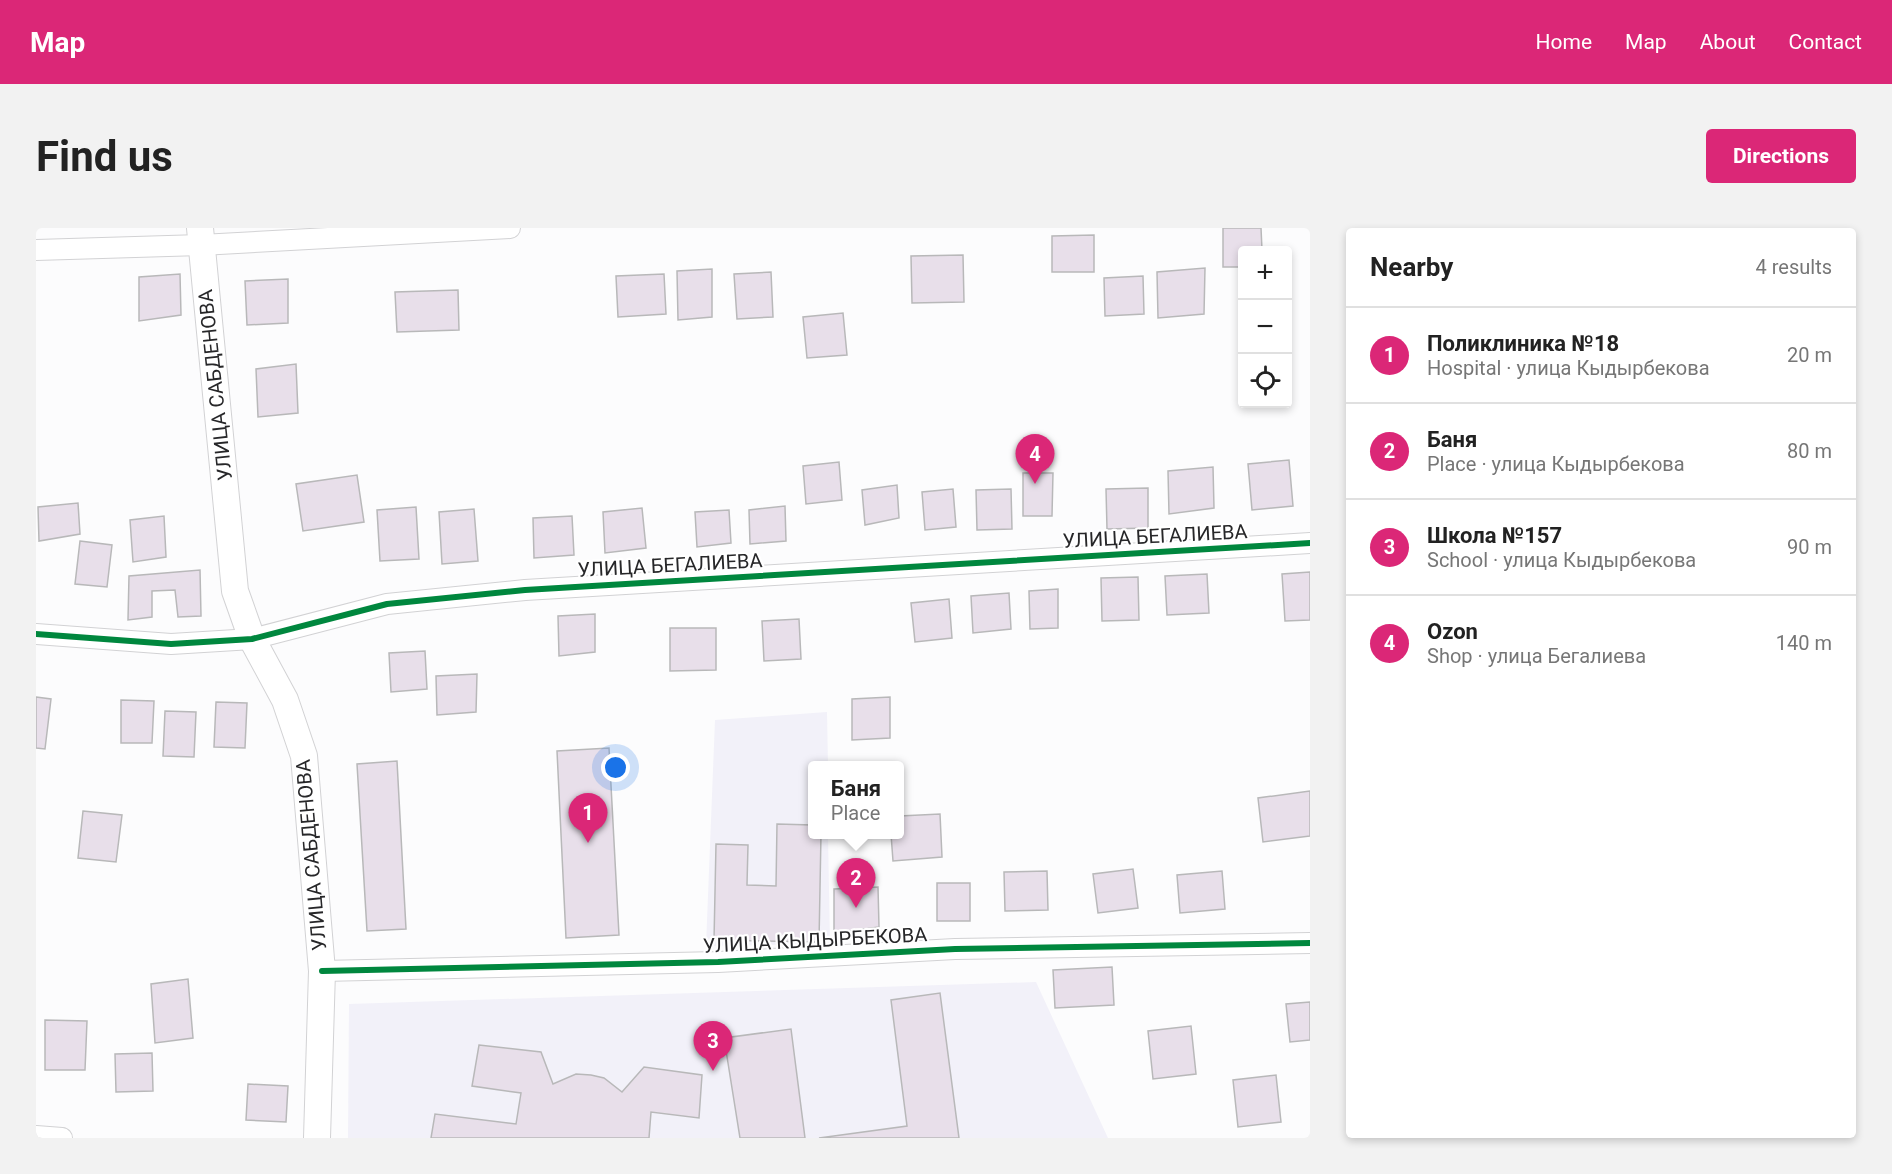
<!DOCTYPE html>
<html lang="en">
<head>
<meta charset="utf-8">
<style>
  body { margin:0; font-family:Roboto,sans-serif; background:#f2f2f2; color:#222 }
  .controls { position:absolute; right:18px; top:18px; display:grid; overflow:hidden; border-radius:6px; box-shadow:0 3px 9px #0003 }
  .controls button { width:54px; height:54px; display:grid; place-items:center; padding:0; border:0; border-bottom:2px solid #e0e0e0; background:#fff; color:#222; font:30px sans-serif }
  .you { position:absolute; left:580px; top:540px; width:21px; height:21px; margin:-15px; border:4px solid #fff; border-radius:50%; background:#1a73e8; box-shadow:0 0 0 9px #1a73e833 }
  .badge { display:grid; place-items:center; width:39px; height:39px; border-radius:50%; background:#db2777; color:#fff; font-size:20px; font-weight:700 }
  .pin { position:absolute; translate:-50% -50px; filter:drop-shadow(0 2px 3px #0008) }
  .pin::after { content:''; position:absolute; top:32px; width:21px; height:18px; background:inherit; clip-path:polygon(0 0,100% 0,50% 100%) }
  .popup { position:absolute; left:772px; top:533px; width:96px; height:78px; box-sizing:border-box; display:grid; place-content:center; border-radius:6px; background:#fff; filter:drop-shadow(0 2px 4px #0005); font-size:20px; white-space:nowrap; color:#767676 }
  .popup b { font-size:22px; color:#222 }
  .popup::after { content:''; position:absolute; left:50%; top:100%; margin-left:-12px; border:12px solid transparent; border-top-color:#fff }
  .list { margin:0; padding:0; list-style:none }
  h2 { display:flex; justify-content:space-between; align-items:center; height:78px; margin:0; padding:0 24px; font-size:26px }
  h2 small { font-size:20px; font-weight:400; color:#767676 }
  .list li { display:grid; grid-template-columns:39px 1fr auto; gap:18px; align-items:center; box-sizing:border-box; height:96px; padding:0 24px; border-top:2px solid #e0e0e0 }
  .list b { display:block; font-size:22px; white-space:nowrap }
  .list p { margin:0; font-size:20px; white-space:nowrap; color:#767676 }
  .list em { font-size:20px; font-style:normal; color:#767676 }
  .icon { flex:none; width:33px; height:33px; fill:none; stroke:currentColor; stroke-width:2; stroke-linecap:round; stroke-linejoin:round }
  .map { position:relative; flex:none; width:1274px; height:910px; overflow:hidden; border-radius:6px }
  header { display:flex; align-items:center; gap:36px; box-sizing:border-box; height:84px; padding:0 30px; background:#db2777; color:#fff }
  header strong { font-size:28px }
  nav { display:flex; gap:33px; margin-inline-start:auto; font-size:21px }
  .intro { display:flex; align-items:center; justify-content:space-between; box-sizing:border-box; height:144px; padding:0 36px }
  h1 { margin:0; font-size:42px }
  .button { padding:15px 27px; border-radius:6px; background:#db2777; color:#fff; font-size:21px; font-weight:700 }
  main { display:flex; gap:36px; padding:0 36px }
  aside { flex:1; background:#fff; border-radius:6px; box-shadow:0 3px 9px #0003 }
  .map>svg:first-child { display:block }
  .education { fill:#f2f1f9 }
  .building { fill:#e8dfea; stroke:#b8b8b9; stroke-width:1.5 }
  .lines { fill:none; stroke-linecap:round; stroke-linejoin:round }
  .minor-casing { stroke:#d2d2d4; stroke-width:22 }
  .tertiary-casing { stroke:#d2d2d4; stroke-width:28 }
  .minor { stroke:#fff; stroke-width:20 }
  .tertiary { stroke:#fff; stroke-width:26 }
  .cycleway-casing { stroke:#fff; stroke-width:10 }
  .cycleway { stroke:#00873e; stroke-width:6 }
  .labels { text-anchor:middle; stroke-width:4.5; stroke-linejoin:round; paint-order:stroke }
  .street-label { font-size:20px; fill:#272729; stroke:#fff }
</style>
</head>
<body>
<header>
<strong>Map</strong>
<nav><a>Home</a><a>Map</a><a>About</a><a>Contact</a></nav>
</header>
<div class="intro"><h1>Find us</h1><a class="button">Directions</a></div>
<main>
<div class="map">
<svg width="1274" height="910" viewBox="0 0 1274 910">
  <rect width="100%" height="100%" fill="#fcfcfd"/>
  <!-- education -->
  <path class="education" d="M791,484L792,537L776,538V606L792,607L794,716L670,718L679,492Z
    M1000,754L1072,910H312L313,776Z"/>
  <!-- building -->
  <path class="building" d="M1187,0H1225L1226,22H1206V39H1187Z
    M1058,7V44H1016V8Z
    M927,27L928,74L876,75L875,28Z
    M1169,40L1168,86L1122,90L1121,44Z
    M676,41V89L642,92L641,43Z
    M735,44L737,89L701,91L698,46Z
    M144,46L145,87L103,93V49Z
    M628,46L630,86L582,89L580,48Z
    M1107,48L1108,86L1069,88L1068,50Z
    M252,51V95L211,97L209,53Z
    M422,62L423,102L361,104L359,64Z
    M807,85L811,127L771,130L767,89Z
    M260,136L262,185L222,189L220,141Z
    M1253,232L1257,278L1216,282L1212,236Z
    M803,234L806,272L770,276L767,238Z
    M1177,239L1178,280L1133,286L1132,243Z
    M987,245H1017L1016,288H987Z
    M321,247L328,294L267,303L260,256Z
    M861,257L863,290L829,297L826,262Z
    M1112,260V300L1071,301L1070,261Z
    M917,261L920,299L889,302L886,264Z
    M975,261L976,301L941,302L940,262Z
    M42,275L44,306L3,313L2,279Z
    M749,278L750,313L714,316L713,282Z
    M380,279L383,331L344,333L341,282Z
    M606,280L610,320L569,325L567,284Z
    M438,281L442,333L406,336L403,284Z
    M693,282L695,315L661,319L659,284Z
    M128,288L130,329L97,334L94,292Z
    M536,288L538,327L498,330L497,290Z
    M44,313L76,317L71,359L39,356Z
    M164,342L165,388L142,389L139,362L116,363V389L92,392L93,348Z
    M1274,344V392L1249,393L1246,346Z
    M1171,346L1173,385L1131,387L1129,348Z
    M1102,349L1103,392L1066,393L1065,350Z
    M1022,361V400L994,401L993,363Z
    M973,365L975,401L937,405L935,368Z
    M913,371L916,410L879,414L875,375Z
    M559,386V424L523,428L522,388Z
    M763,391L765,431L728,433L726,393Z
    M634,400H680V442L634,443Z
    M389,423L391,461L355,464L353,425Z
    M441,446L440,484L401,487L400,448Z
    M0,469L15,471L9,521L0,520Z
    M854,469V510L816,512V471Z
    M85,472L118,473L116,515H85Z
    M180,474L211,475L209,520L178,519Z
    M129,483L160,484L158,529L127,528Z
    M573,520L583,707L530,710L521,523Z
    M361,533L370,701L331,703L321,536Z
    M1274,563V608L1227,614L1222,570Z
    M47,583L86,587L80,634L42,630Z
    M904,586L906,629L857,633L855,606H864V588Z
    M741,596L776,597V606H785L783,714L678,712L680,616L712,617L711,657L740,658Z
    M1097,641L1102,680L1062,685L1057,646Z
    M1011,643L1012,682L969,683L968,644Z
    M1186,643L1189,681L1144,685L1141,647Z
    M901,655H934V693H901Z
    M842,659L843,699L798,705V661Z
    M1076,739L1078,777L1019,780L1017,742Z
    M152,751L157,810L119,815L115,756Z
    M904,765L923,910H783L871,898L855,772Z
    M1274,774V812L1254,814L1250,776Z
    M9,792L51,793L49,842H9Z
    M1155,798L1160,846L1117,851L1112,803Z
    M755,801L769,910H704L688,810Z
    M443,817L505,824L517,856L540,846L555,847L568,850L586,864L608,839L666,847L663,890L615,884L613,910H395L399,886L480,896L485,865L436,858Z
    M116,825L117,863L80,864L79,826Z
    M1240,847L1245,894L1202,899L1197,852Z
    M212,856L252,858L250,894L210,892Z"/>
  <g class="lines">
    <defs>
      <path id="minor" d="M0,22L165,17L474,0
        M0,406L135,416L216,411L351,376L489,362L1274,315
        M286,743L682,734L919,721L1274,715
        M0,908L26,910"/>
      <path id="tertiary" d="M164,0L199,363L216,411L249,472L268,528L286,743L281,910"/>
    </defs>
    <!-- minor casing -->
    <use href="#minor" class="minor-casing"/>
    <!-- tertiary casing -->
    <use href="#tertiary" class="tertiary-casing"/>
    <!-- minor -->
    <use href="#minor" class="minor"/>
    <!-- tertiary -->
    <use href="#tertiary" class="tertiary"/>
    <defs>
      <path id="cycleway" d="M0,406L135,416L216,411L351,376L489,362L1274,315
        M286,743L682,734L919,721L1274,715"/>
    </defs>
    <!-- cycleway casing -->
    <use href="#cycleway" class="cycleway-casing"/>
    <!-- cycleway -->
    <use href="#cycleway" class="cycleway"/>
  </g>
  <g class="labels">
    <!-- street labels -->
    <g class="street-label">
      <text transform="translate(179 157) rotate(-96)" y="7">УЛИЦА САБДЕНОВА</text>
      <text transform="translate(1119 308) rotate(-3)" y="7">УЛИЦА БЕГАЛИЕВА</text>
      <text transform="translate(634 337) rotate(-3)" y="7">УЛИЦА БЕГАЛИЕВА</text>
      <text transform="translate(275 627) rotate(-95)" y="7">УЛИЦА САБДЕНОВА</text>
      <text transform="translate(779 712) rotate(-3)" y="7">УЛИЦА КЫДЫРБЕКОВА</text>
    </g>
  </g>
</svg>
<div class="controls">
<button>+</button>
<button>−</button>
<button><svg class="icon" aria-label="locate" viewBox="0 0 24 24"><circle cx="12" cy="12" r="6"/><path d="M12 2v4M12 18v4M2 12h4M18 12h4"/></svg></button>
</div>
<div class="you"></div>
<div class="pin badge" style="left:552px;top:615px">1</div>
<div class="pin badge" style="left:820px;top:680px">2</div>
<div class="popup"><b>Баня</b>Place</div>
<div class="pin badge" style="left:677px;top:843px">3</div>
<div class="pin badge" style="left:999px;top:256px">4</div>
</div>
<aside>
<h2>Nearby<small>4 results</small></h2>
<ul class="list">
<li><span class="badge">1</span><div><b>Поликлиника №18</b><p>Hospital · улица Кыдырбекова</p></div><em>20 m</em></li>
<li><span class="badge">2</span><div><b>Баня</b><p>Place · улица Кыдырбекова</p></div><em>80 m</em></li>
<li><span class="badge">3</span><div><b>Школа №157</b><p>School · улица Кыдырбекова</p></div><em>90 m</em></li>
<li><span class="badge">4</span><div><b>Ozon</b><p>Shop · улица Бегалиева</p></div><em>140 m</em></li>
</ul>
</aside>
</main>
</body>
</html>
